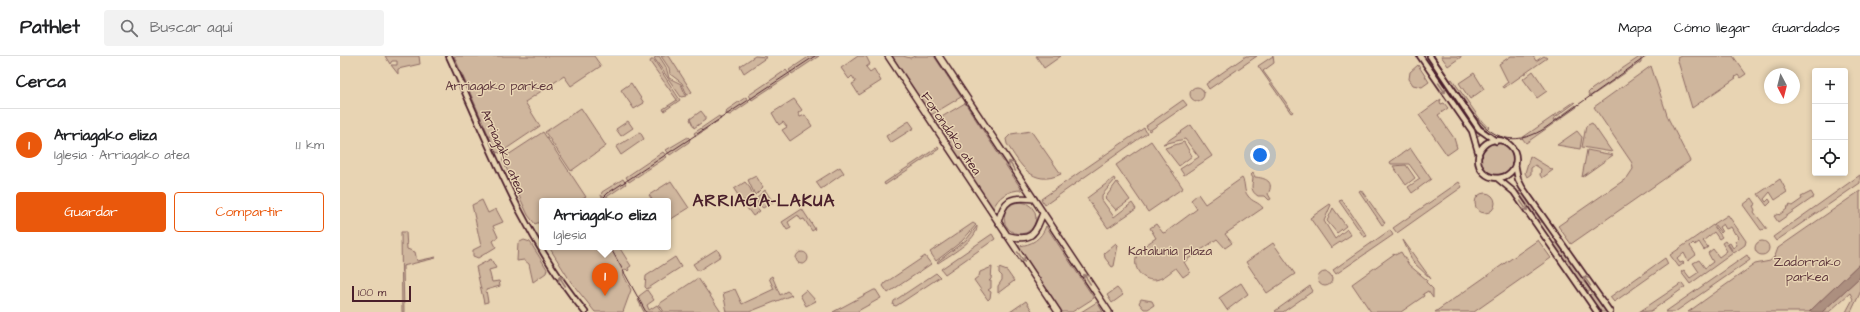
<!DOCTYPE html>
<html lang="es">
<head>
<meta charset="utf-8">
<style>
  body { margin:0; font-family:"Architects Daughter",sans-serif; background:#f2f2f2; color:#202124 }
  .controls { position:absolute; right:12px; top:12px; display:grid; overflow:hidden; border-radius:4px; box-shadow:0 2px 6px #0003 }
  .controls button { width:36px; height:36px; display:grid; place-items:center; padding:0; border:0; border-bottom:1px solid #e0e0e0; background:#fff; color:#202124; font:20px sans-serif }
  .compass { position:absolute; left:1424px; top:12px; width:36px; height:36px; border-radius:50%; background:#fff; box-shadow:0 2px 6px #0003; rotate:173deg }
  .scale { position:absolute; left:12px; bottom:10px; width:59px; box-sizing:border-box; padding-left:4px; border:2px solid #4a1f2b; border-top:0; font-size:11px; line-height:14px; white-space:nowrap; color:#4a1f2b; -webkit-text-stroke:3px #e8d4b3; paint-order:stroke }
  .you { position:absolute; left:920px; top:99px; width:14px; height:14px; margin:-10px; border:3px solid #fff; border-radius:50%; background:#1a73e8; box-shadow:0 0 0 6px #1a73e833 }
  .badge { display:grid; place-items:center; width:26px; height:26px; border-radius:50%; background:#ea580c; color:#fff; font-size:13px; font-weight:700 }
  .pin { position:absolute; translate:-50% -33px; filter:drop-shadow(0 1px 2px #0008) }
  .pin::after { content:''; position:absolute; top:21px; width:14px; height:12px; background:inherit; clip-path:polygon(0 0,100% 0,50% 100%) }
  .popup { position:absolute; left:199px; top:142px; width:132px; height:52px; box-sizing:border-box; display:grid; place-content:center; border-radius:4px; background:#fff; filter:drop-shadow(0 1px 3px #0005); font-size:13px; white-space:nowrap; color:#757577 }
  .popup b { font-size:15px; color:#202124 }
  .popup::after { content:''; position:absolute; left:50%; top:100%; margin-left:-8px; border:8px solid transparent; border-top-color:#fff }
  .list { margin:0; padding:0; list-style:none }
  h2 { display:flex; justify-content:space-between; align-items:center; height:52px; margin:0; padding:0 16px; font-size:17px }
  h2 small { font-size:13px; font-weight:400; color:#757577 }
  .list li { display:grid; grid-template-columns:26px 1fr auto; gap:12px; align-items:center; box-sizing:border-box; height:72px; padding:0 16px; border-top:1px solid #e0e0e0 }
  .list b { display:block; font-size:15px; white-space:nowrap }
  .list p { margin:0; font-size:13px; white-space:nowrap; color:#757577 }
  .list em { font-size:13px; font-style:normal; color:#757577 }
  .actions { display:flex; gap:8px; padding:12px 16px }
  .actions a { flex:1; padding:9px 0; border:1px solid #ea580c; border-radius:4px; text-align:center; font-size:14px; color:#ea580c }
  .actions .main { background:#ea580c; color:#fff }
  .icon { flex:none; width:22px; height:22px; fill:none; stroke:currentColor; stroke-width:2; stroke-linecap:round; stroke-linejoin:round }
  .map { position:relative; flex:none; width:1520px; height:256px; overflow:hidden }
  header { display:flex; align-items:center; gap:24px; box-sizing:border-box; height:56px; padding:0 20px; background:#fff; border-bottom:1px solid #e0e0e0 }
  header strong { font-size:19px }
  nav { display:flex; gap:22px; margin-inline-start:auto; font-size:14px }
  .search { width:280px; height:36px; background:#f2f2f2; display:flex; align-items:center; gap:10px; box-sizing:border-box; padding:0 14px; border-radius:4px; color:#757577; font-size:15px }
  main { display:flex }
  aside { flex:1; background:#fff }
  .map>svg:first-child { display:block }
  .green { fill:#cfb69d; stroke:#8c6a64 }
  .water { fill:#ac8f7f; stroke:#85625d }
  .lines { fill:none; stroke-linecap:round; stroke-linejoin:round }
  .secondary-casing { stroke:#4a1f2b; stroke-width:8 }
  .primary-casing { stroke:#4a1f2b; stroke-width:8 }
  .secondary { stroke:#e8d4b3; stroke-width:4.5 }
  .primary { stroke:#e8d4b3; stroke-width:5 }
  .tram { stroke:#4a1f2b; stroke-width:1 }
  .oneway { stroke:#997a6f }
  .labels { text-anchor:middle; stroke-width:3; stroke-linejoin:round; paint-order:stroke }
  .park-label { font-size:13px; fill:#5e363c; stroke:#e8d4b3 }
  .street-label { font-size:13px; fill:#4a1f2b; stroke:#e8d4b3 }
  .district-label { font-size:17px; font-weight:bold; letter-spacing:1px; fill:#4a1f2b; stroke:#e8d4b3 }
</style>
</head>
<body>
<header>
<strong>Pathlet</strong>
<div class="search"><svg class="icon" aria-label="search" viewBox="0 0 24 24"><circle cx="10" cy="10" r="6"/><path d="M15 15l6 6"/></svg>Buscar aquí</div>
<nav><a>Mapa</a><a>Cómo llegar</a><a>Guardados</a></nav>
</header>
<main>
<aside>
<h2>Cerca<small></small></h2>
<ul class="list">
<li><span class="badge">1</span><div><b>Arriagako eliza</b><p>Iglesia · Arriagako atea</p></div><em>1.1 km</em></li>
</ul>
<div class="actions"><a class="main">Guardar</a><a>Compartir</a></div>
</aside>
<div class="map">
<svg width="1520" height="256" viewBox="0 0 1520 256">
  <rect width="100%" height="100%" fill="#e8d4b3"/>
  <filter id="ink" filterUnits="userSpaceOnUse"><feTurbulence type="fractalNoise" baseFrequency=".025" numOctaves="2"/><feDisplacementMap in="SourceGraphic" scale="8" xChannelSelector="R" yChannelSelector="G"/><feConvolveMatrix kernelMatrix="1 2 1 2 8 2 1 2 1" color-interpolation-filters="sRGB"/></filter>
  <g filter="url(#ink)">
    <!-- green -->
    <path class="green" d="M45,0H79L80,8L58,13V18L51,9H57V5H52L50,8Z
      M114,0H254L261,10L231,30L224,20L185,46L200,70L160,97L156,96Z
      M319,0L326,11L329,22L341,28L346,40L341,41L314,2Z
      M321,0H329L352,36L347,39L342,27L330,18L329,12Z
      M415,0L427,1L404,17L400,10Z
      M470,0H479L452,18L449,14Z
      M518,0H526L530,8L526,11L530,16L534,13L541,25L519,39L512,28L516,26L512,20L509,23L501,12Z
      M552,0H563L570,2L575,0H594L621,41L591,59Z
      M696,0H721L704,12Z
      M906,0H917L869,33L866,28Z
      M933,0L934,7L923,15L953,56L951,57L918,10Z
      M1101,0H1121V1L1108,10Z
      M1171,0H1193L1196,5L1204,0L1207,2L1164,32L1163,30L1168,26L1159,8Z
      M1301,0V6L1250,41L1248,37L1252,33Z
      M1341,0H1393L1406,18L1400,22L1398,19L1395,21L1396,22L1352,52L1337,2Z
      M311,4H314L340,44L324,55L323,53L337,44L310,6Z
      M1078,9L1089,26L1082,31L1073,29L1069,23L1070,16Z
      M1311,10L1328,62L1350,105L1231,188L1218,170L1287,122L1293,113L1292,107L1254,51Z
      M446,14L450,19L412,44L409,39Z
      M1193,15L1207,35L1197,42L1183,23Z
      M1134,17L1144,33L1130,43L1119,27Z
      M1112,23L1140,63L1149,71L1146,74L1138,66L1109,25Z
      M291,27L304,47L294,53L281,34Z
      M1105,29L1140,79L1137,80L1103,30Z
      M850 38a7 7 0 1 1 14 0a7 7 0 1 1-14 0Z
      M406,41L409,46L390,59L386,58L387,54Z
      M454,43L462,54L458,57L460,61L465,59L472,70L450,85L442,74L447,71L443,66L439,69L432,57Z
      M1101,43L1100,46L1101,48L1104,47L1108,52L1098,59L1114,82L1117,92L1107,99L1079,59Z
      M843,44L847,49L809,75L806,70Z
      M1234,46L1235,47L1213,63L1214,65L1236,49L1237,51L1186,87L1182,82Z
      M625,47L682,134C669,134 658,140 653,153L595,65Z
      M241,52L266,90L231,115L205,76Z
      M361,55L365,60V64L354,72L350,63Z
      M379,60L381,63L356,80L354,77Z
      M288,65L293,72L281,80L276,73Z
      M569,65L574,72L550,87L546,80Z
      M1252,67L1272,96L1242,91L1246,70Z
      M851,69L872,100L844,119L840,113L859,101L845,83L823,88Z
      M804,72L807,77L705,149L701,143Z
      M691,75L721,118C692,132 680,108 667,88L666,83L671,78Z
      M1237,75L1242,81L1240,93L1217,89Z
      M203,76L246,141L239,145H202V165L195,168L188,159L162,103Z
      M300,76L304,83L281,99L276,91Z
      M348,81L350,83L349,86L330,99L326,94Z
      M811,85L843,132L808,156L776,109Z
      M844,86L852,100L839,110L825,92Z
      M1141 103a16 16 0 1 1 32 0a16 16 0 1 1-32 0Z
      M598,91L599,93L545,129L544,127Z
      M1070,92L1091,123L1072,137L1068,131L1080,123L1069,108H1051L1050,106Z
      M1247,94L1273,99L1242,121Z
      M323,96L327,101L289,126L286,121Z
      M1190,100L1213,114L1202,122L1200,119L1201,113L1195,109L1191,112V118L1187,121L1185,117Z
      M1066,109L1075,122L1066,129L1053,110Z
      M500,111L504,117L481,133L476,126Z
      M913,117L915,121C925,122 935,125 928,138L931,143L929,144L925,140H918C910,135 912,130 913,122L911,119Z
      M1520,119V127L1436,185L1433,181Z
      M416,120L423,131L415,139L408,124Z
      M774,122L775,124L762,139V144L774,161L792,147L796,153L768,172L747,142Z
      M902,122C906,128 903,134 908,140C912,146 919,146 923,152L885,178L892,187L885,192L877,183L844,206L850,216L843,221L836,212C830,216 823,223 815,224C800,225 790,208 799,196C803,190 810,186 816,182L810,172L816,168L823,177L826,176L857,153L851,144L858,138L865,148Z
      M283,123L286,128L265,142L261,140L262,136Z
      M1440,123L1447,136L1435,144L1430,136L1424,143L1426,146L1429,143L1431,146L1427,150L1418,138Z
      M331,125L349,152L328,165V145H313L309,139Z
      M405,126L410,132L415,144L402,145L394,133Z
      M777,126L790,144L776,154L765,142Z
      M1119,126L1122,131L1057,177L1053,172Z
      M425,134L433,146L423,152L417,147V141Z
      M1021,134L1045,167L1042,169L1019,135Z
      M1182,134L1203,165L1198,168L1177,137Z
      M1520,135V207L1469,256H1348L1415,208L1430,205L1435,200L1438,192Z
      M1471,136L1474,141L1438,166L1434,160L1438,158L1439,159L1447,153L1446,152L1450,149L1452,150L1462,143L1461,141Z
      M1135 147a10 10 0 1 1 20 0a10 10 0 1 1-20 0Z
      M1412,142L1416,148L1413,150L1415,154L1414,156L1427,173L1421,174L1403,149Z
      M142,144L148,157L156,153L163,166L153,170L158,181L153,185L156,191L138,202L133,200V194L141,190L132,149Z
      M1002,144L1027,180L1024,181L999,145Z
      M412,146L420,155L413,160L404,148Z
      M664 162a16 16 0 1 1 32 0a16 16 0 1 1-32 0Z
      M990,148L991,149L984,165L995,183L1007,173L1011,179L991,192L970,162Z
      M993,152L1006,170L997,177L987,165Z
      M462,153L475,173L472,175L464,163L461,164L458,159L448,166L451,172L447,174L442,166Z
      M1388,159L1406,185L1405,189L1394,197L1388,188L1390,187L1393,192L1397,189L1395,185L1399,181L1396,177L1395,178L1391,171L1386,173L1383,168L1379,171L1382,176L1381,177L1374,168Z
      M633,167L636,169L622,185L596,205L590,196Z
      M1373,169L1382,181L1379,183L1374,176L1363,185L1368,191L1364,194L1359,186L1355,189L1353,187L1350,190L1356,199L1348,205L1344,197L1337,203L1340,207L1343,206L1344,207L1339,211L1330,199Z
      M637,170C638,184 608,200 598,207L597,206L626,184Z
      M706,170L754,242L732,256H722L678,190C692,189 701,183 706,170Z
      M1050,174L1053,179L996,218L993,214Z
      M61,176H66L67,193L75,196L77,205L96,201V202L63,210L64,256H62Z
      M652,178L655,183L605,218L601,213Z
      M184,184L190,186L207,213L206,217L193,226L189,208L184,204L177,205L178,187Z
      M1063,184L1091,223L1073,206Z
      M1198,184L1211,202L1134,256H1095Z
      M1415 192a7 7 0 1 1 14 0a7 7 0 1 1-14 0Z
      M1217,185L1251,234L1246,238L1212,189Z
      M1385,185L1393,197L1350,228L1341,216L1344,214L1350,222L1359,216L1353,207L1359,204L1365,212L1373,206L1368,197L1373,193L1379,201L1387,195L1382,187Z
      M776,187L778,189L774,210L772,211L765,202L764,197Z
      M933,187L955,218L927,237L906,206Z
      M209,191H279L291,210L288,212L289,214L288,215L286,213L283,215L284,217L283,218L291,234L283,256H255L231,226Z
      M377,193L381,200L358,215L353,208Z
      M1061,196L1069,209L1087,224L1086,226L1093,233V242L1088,235L1083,238L1084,240L1061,256H1031L1012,228L1054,198L1055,199Z
      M456 202a6 6 0 1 1 12 0a6 6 0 1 1-12 0Z
      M1407,199L1410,204L1335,256H1325Z
      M585,200L591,208L548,237L543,230L545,227Z
      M335,201L341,211L307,233L305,231L306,220Z
      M1325,202L1328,208L1274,246L1270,241Z
      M151,203L156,212L149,214L152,226L159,225L160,230L146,234L148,246L144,247L136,211Z
      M652,211L651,223L649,225H651V232L648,234L651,236L650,242L648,244L634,224L639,220L640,216Z
      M659,212L667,215L674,225L658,237V230L662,224V220L659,217Z
      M978 223a7 7 0 1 1 14 0a7 7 0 1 1-14 0Z
      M596,217L600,221L556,250L553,249L554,245Z
      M432,220L440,239L447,235L452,239L409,256H387L383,237L395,233L402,248L434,233L429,222Z
      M1520,221V237L1511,256H1506L1513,243L1510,237L1489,256H1482Z
      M358,222L381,256H324L319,248Z
      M901,227L908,238L887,254L879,242Z
      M1342,227L1345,231L1311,255L1299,256Z
      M970,230L973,235L943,256H936L935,255Z
      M777,232L783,239L772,247L767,239Z
      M307,234L314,244L307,249L309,254L317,249L322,256H304L298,244L299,240Z
      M466,234L476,245L466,250L460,239Z
      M534,234H536L541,242L516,256H493Z
      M1253,237L1265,254L1267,256H1259L1248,240Z
      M801,243L812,245L814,249L808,253H804L799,247Z
      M686,245L693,256H670Z
      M757,246L763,256H741Z"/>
    <!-- water -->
    <path class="water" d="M1520,207V221L1482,256H1469Z"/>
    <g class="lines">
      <defs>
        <path id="secondary" d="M109,0C149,88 183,181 245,256
          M1080,0L1132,75L1139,99
          M1090,0L1139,73L1156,85
          M1138 103a19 19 0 1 1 38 0a19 19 0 1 1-38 0Z
          M1175,108L1178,123L1182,131L1270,256
          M1157,122L1174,136L1257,256"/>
        <path id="primary" d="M548,0L718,256
          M599,0L769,256
          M658,166C664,143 671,140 694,143
          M666,179C692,187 695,178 703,157"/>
      </defs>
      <!-- secondary casing -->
      <use href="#secondary" class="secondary-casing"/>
      <!-- primary casing -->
      <use href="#primary" class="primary-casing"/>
      <!-- secondary -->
      <use href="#secondary" class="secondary"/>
      <!-- primary -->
      <use href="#primary" class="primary"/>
      <!-- tram -->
      <path class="tram" d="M1093,0C1102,14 1112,27 1121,41C1143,73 1163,97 1204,73L1307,0
        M260,145L268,137L475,0
        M270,191L306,256"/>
    </g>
    <!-- one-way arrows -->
    <defs><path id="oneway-shaft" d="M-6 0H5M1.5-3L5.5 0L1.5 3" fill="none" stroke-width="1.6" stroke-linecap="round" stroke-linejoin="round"/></defs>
    <g class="oneway">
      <use href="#oneway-shaft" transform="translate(1102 32) rotate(55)"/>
      <use href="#oneway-shaft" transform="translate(672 110) rotate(-124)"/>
      <use href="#oneway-shaft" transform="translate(1184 150) rotate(55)"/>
      <use href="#oneway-shaft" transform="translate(681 201) rotate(56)"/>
      <use href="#oneway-shaft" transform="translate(747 223) rotate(-124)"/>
      <use href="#oneway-shaft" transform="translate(222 225) rotate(-123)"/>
      <use href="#oneway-shaft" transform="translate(1247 225) rotate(-125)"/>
    </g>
  </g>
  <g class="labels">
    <!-- park labels -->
    <g class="park-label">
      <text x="159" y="34">Arriagako parkea</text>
      <text x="830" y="199">Katalunia plaza</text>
      <text x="1467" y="210">Zadorrako<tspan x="1467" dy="15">parkea</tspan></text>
    </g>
    <!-- street labels -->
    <g class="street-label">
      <text transform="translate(612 77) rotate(56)" y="5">Forondako atea</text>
      <text transform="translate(164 95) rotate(66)" y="5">Arriagako atea</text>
    </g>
    <!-- district labels -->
    <g class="district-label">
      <text x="424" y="150">ARRIAGA-LAKUA</text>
    </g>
  </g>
</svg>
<div class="controls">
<button>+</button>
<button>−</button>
<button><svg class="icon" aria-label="locate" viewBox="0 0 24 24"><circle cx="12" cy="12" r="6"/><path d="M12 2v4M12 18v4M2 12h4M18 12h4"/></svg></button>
</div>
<svg class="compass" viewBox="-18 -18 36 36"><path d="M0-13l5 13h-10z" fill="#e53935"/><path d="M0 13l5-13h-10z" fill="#757577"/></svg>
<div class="scale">100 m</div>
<div class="you"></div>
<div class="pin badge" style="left:265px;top:240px">1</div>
<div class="popup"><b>Arriagako eliza</b>Iglesia</div>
</div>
</main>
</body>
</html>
